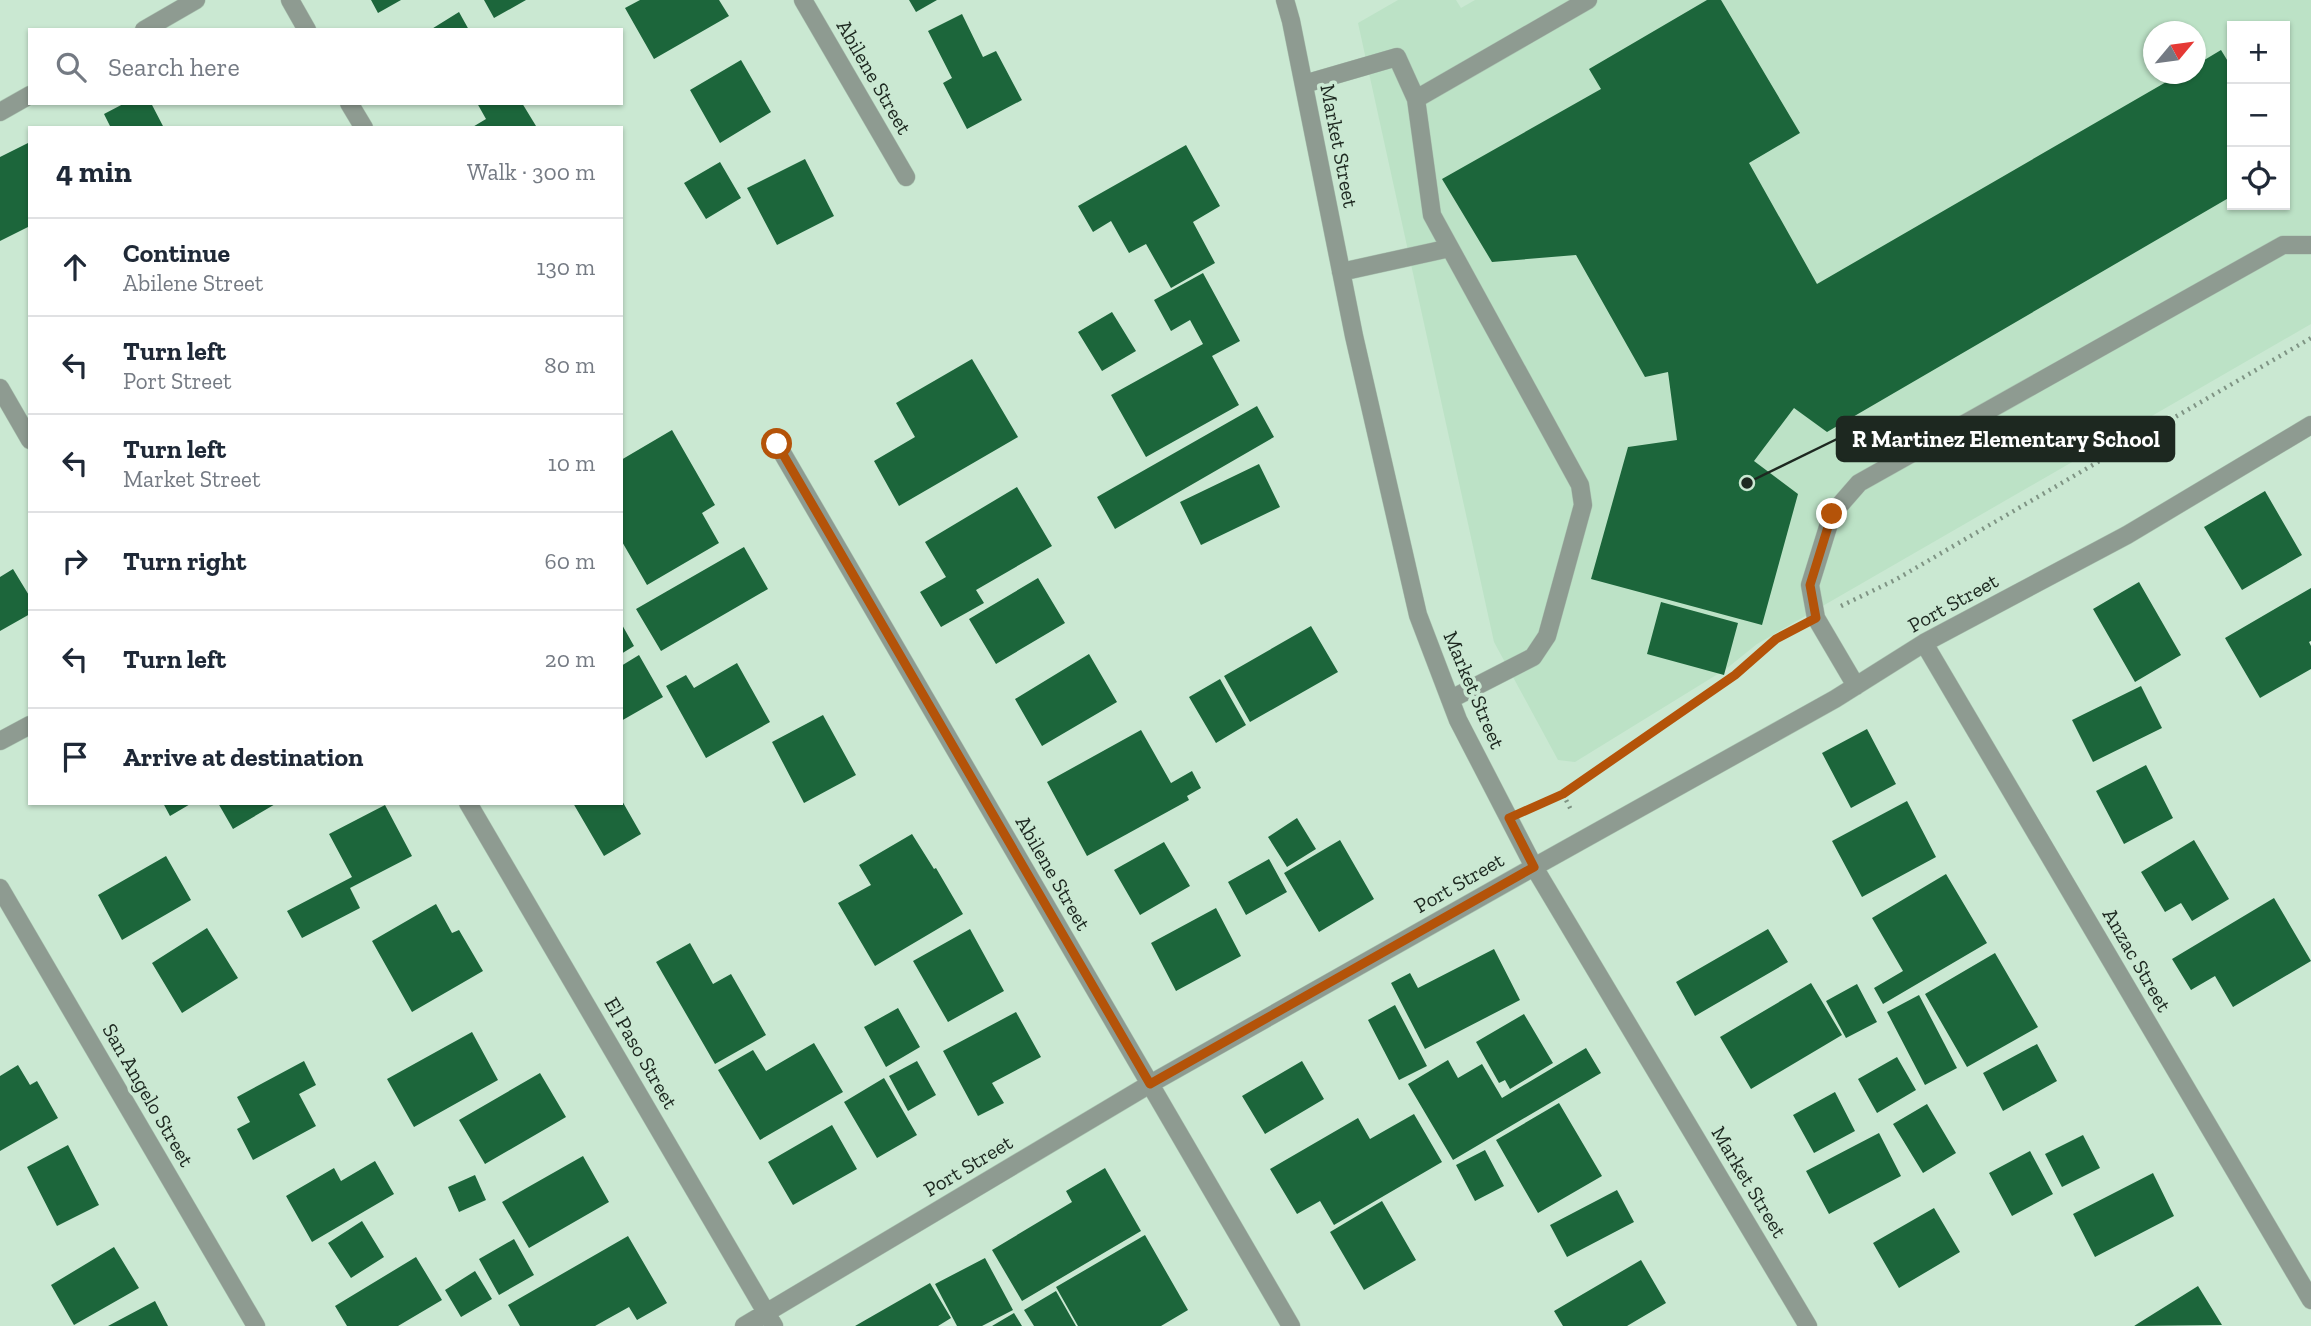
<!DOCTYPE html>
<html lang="en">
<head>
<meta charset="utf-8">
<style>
  body { margin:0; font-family:"Zilla Slab",serif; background:#f6f6f7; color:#1f2937 }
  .controls { position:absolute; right:21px; top:21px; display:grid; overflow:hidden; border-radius:0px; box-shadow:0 2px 5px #0004 }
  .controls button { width:63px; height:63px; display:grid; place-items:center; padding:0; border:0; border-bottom:2px solid #e0e1e3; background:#fff; color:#1f2937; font:35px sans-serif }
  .compass { position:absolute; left:2143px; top:21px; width:63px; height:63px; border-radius:50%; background:#fff; box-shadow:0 2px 5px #0004; rotate:61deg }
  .stop { position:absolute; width:21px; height:21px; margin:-16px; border:5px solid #b45309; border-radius:50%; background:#fff }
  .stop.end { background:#b45309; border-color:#fff; box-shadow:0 2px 7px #0008 }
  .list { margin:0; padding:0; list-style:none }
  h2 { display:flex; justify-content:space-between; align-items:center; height:91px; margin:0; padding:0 28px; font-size:30px }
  h2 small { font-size:23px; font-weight:400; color:#747a83 }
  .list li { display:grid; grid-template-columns:46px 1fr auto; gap:21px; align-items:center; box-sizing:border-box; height:98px; padding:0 28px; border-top:2px solid #e0e1e3 }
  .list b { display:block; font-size:26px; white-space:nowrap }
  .list p { margin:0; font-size:23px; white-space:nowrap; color:#747a83 }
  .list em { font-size:23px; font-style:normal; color:#747a83 }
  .icon { flex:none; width:38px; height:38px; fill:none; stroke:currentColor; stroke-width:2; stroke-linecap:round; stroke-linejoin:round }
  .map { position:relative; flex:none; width:2311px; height:1326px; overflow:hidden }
  .search { position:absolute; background:#fff; box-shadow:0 2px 5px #0004; left:28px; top:28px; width:595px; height:77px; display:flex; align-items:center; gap:18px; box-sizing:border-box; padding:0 24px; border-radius:0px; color:#747a83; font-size:26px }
  .panel { position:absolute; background:#fff; box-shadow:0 2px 5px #0004; left:28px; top:126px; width:595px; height:679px; border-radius:0px }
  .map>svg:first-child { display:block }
  .built { fill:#bce2c6; fill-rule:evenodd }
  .building { fill:#1c663b }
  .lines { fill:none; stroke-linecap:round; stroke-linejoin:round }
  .minor-casing { stroke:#abc5b2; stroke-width:19 }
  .path { stroke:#7f9484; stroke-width:4.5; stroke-dasharray:2 5; stroke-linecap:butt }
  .minor { stroke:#8e9b91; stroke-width:18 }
  .route { stroke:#b45309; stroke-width:9 }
  .labels { text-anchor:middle; stroke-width:7; stroke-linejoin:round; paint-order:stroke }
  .street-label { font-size:21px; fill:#1d2820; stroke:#cae8d2 }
  .leader { fill:none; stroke:#1d2820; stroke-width:2.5 }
  .callout-dot { fill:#1d2820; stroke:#cae8d2; stroke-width:2.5 }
  .callout { fill:#1d2820; stroke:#1d2820; stroke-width:2.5 }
  .callout-label { font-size:23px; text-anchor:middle; font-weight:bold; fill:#fff }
</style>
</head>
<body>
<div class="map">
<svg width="2311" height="1326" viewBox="0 0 2311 1326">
  <rect width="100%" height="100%" fill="#cae8d2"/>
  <!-- built -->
  <path class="built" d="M1398,0H1456L1461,8L1475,0H2311V324L1757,644L1726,669L1575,762L1558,760L1494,642L1358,23ZM2232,26H2285V205H2232ZM2154,32H2196V74H2154Z"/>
  <!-- building -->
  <path class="building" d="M371,0H401L378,13Z
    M484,0H526L494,18Z
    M640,0H719L729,16L654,59L625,8Z
    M909,0H937L916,12Z
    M1707,0H1721L1800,133L1749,163L1817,284L2180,74H2196V65L2221,50L2232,68V196L1827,432L1794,408L1754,461L1798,494L1762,625L1591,579L1628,447L1677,440L1668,372L1645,377L1576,255L1492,262L1442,179L1601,89L1589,69Z
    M459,12L469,30H430Z
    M962,14L983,57L996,51L1022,100L967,129L943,83L952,78L928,31Z
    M741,60L771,112L720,143L690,90Z
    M125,103H151L164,128H111L104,114Z
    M477,103H522L536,126L533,128H471L486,119Z
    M30,142V226L0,241V157Z
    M1186,145L1220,206L1193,222L1215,263L1171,288L1146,244L1129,253L1111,221L1093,232L1078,206Z
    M805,159L834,216L777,245L747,188Z
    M720,162L741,198L706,219L684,183Z
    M1203,273L1240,341L1212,356L1239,405L1146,457L1111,395L1203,344L1190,320L1171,331L1154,300Z
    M1112,312L1136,351L1102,371L1078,332Z
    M972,359L1018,437L899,506L874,461L915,437L896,403Z
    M1257,406L1274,437L1115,529L1097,497Z
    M672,430L715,505L702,513L719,543L647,585L621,540V460Z
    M1259,464L1280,507L1201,545L1180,502Z
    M1017,487L1052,546L976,590L984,603L941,627L920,592L946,577L925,542Z
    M2265,491L2302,555L2242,590L2204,527Z
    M744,547L768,589L661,651L636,609Z
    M13,569L30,597V614L0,631V577Z
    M1038,578L1065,623L996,664L969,619Z
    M2139,582L2181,655L2135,682L2093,609Z
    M2311,588V641L2309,642L2311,646V669L2260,698L2225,638Z
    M1661,602L1738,623L1724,675L1647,654Z
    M621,623L634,646L621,654Z
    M1311,626L1338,672L1250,722L1224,676Z
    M1089,654L1117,702L1042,746L1015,699Z
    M639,655L663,697L621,721V666Z
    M737,663L770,722L706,758L666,686L686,675L694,688Z
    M1220,679L1246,725L1216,743L1189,697Z
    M2141,686L2162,728L2093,762L2072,720Z
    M823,715L856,775L804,803L772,742Z
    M1867,729L1896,784L1851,808L1822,753Z
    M1141,730L1171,783L1192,771L1201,788L1187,796L1189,800L1087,856L1047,782Z
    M2146,765L2173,818L2124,844L2096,791Z
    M621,799L641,834L604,856L573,803H621Z
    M1907,801L1936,857L1862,897L1832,841Z
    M163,803H192L170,816Z
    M218,803H277L233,829Z
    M385,805L412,856L350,888L360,908L302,938L287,911L352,877L329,834Z
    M1297,818L1316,849L1287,867L1268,837Z
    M912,834L934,869L936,868L963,914L875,966L838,903L871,885L859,865Z
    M1340,840L1374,899L1319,932L1284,873Z
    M2194,840L2229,899L2192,921L2181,903L2165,912L2141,872Z
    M1164,842L1190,886L1140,915L1114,870Z
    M166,856L191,900L122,940L98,895Z
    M1269,859L1287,892L1246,915L1228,882Z
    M1946,874L1987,943L1883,1004L1874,988L1903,971L1872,918Z
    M2274,898L2311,961L2233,1007L2215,976L2191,990L2172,959Z
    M436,904L452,933L459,930L483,971L412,1012L372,941Z
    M1216,908L1241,956L1176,991L1151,943Z
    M207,928L238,978L182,1013L152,963Z
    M970,929L1004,991L948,1022L913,961Z
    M1768,929L1788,962L1695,1016L1676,982Z
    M690,943L713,984L731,974L766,1035L715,1064L656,962Z
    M1494,949L1520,1000L1425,1049L1391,983L1410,973L1418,988Z
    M1995,953L2038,1027L1967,1067L1925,994Z
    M1811,983L1842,1035L1751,1089L1720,1037Z
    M1857,984L1877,1022L1846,1038L1826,1001Z
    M1919,995L1957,1068L1925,1085L1887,1012Z
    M1395,1005L1427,1066L1399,1080L1368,1020Z
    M898,1008L920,1047L886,1067L864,1027Z
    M1016,1012L1041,1057L992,1083L1004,1103L978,1116L943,1051Z
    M1524,1014L1553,1063L1510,1089L1505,1080L1499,1083L1476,1042Z
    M472,1032L498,1080L414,1127L387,1079Z
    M814,1043L843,1092L760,1140L718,1070L753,1050L766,1071Z
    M2037,1044L2057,1081L2003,1111L1983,1073Z
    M1586,1048L1601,1073L1453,1160L1408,1084L1448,1060L1458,1078L1482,1064L1502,1098Z
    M1897,1057L1916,1090L1877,1113L1858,1079Z
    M304,1061L316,1085L299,1094L316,1126L253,1160L237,1129L250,1122L237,1097Z
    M917,1061L936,1095L908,1111L889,1076Z
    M1302,1061L1324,1099L1265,1134L1242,1096Z
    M18,1065L30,1085L37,1081L58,1118L0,1151V1076Z
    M540,1073L566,1117L485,1164L459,1120Z
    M884,1078L917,1135L877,1158L844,1102Z
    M1835,1092L1855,1131L1814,1153L1793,1115Z
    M1559,1103L1602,1176L1538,1213L1496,1140Z
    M1927,1104L1956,1153L1923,1173L1893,1124Z
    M1414,1114L1442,1162L1334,1225L1320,1201L1297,1214L1270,1169L1358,1118L1370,1139Z
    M832,1125L857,1169L793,1205L768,1162Z
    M1879,1133L1901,1176L1829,1214L1806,1171Z
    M2083,1135L2100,1168L2062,1187L2045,1154Z
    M68,1145L99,1205L57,1226L27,1167Z
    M1485,1150L1504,1186L1475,1201L1456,1165Z
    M2030,1151L2053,1194L2012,1216L1989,1173Z
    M583,1156L609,1202L529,1248L502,1202Z
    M375,1161L394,1194L312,1242L286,1196L334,1168L341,1181Z
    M1105,1168L1141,1231L1022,1301L992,1250L1072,1202L1066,1191Z
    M2153,1173L2174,1216L2095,1257L2073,1214Z
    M475,1175L486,1200L459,1212L448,1187Z
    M1617,1190L1634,1222L1567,1257L1550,1225Z
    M1382,1201L1416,1260L1364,1290L1330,1232Z
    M1934,1208L1960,1252L1899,1288L1873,1243Z
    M362,1221L384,1257L351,1278L328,1243Z
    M1145,1235L1188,1310L1161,1326H1078L1056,1287Z
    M628,1236L667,1303L637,1320L629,1307L595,1326H520L508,1305Z
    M514,1239L534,1275L499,1295L479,1259Z
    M114,1247L139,1288L74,1325L51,1285Z
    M416,1257L442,1300L398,1326H347L335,1306Z
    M985,1258L1013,1310L982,1326H957L935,1284Z
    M1641,1260L1666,1303L1627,1326H1563L1554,1311Z
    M475,1271L492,1299L461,1317L445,1290Z
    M930,1283L951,1318L938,1326H855Z
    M2198,1286L2222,1325L2134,1326Z
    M1056,1291L1076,1326H1034L1024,1310Z
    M155,1301L168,1326H108Z
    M1014,1313L1022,1326H992Z"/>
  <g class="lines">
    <defs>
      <path id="minor" d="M290,0L307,30
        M803,0L906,177
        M1285,0L1291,21L1354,336L1418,615L1458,720L1534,867L1808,1326
        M144,30L196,0
        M1304,84L1397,57L1416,99L1432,215L1580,485L1583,505L1547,636L1533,657L1451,699
        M1416,99L1588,0
        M349,103L364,128
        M0,112L30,95
        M1341,272L1450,248
        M0,388L30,440
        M777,444L1291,1326
        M1924,643L2311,1300
        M1856,686L1816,618L1810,585L1832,514L1859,483L2283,245H2311
        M0,741L30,725
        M468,803L774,1326
        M0,888L256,1326
        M744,1326L1150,1084L1534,867L1835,699L1924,643L2127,535L2311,425"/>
    </defs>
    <!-- minor casing -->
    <use href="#minor" class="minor-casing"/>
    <!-- path -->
    <path class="path" d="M1841,606L1895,580L2311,338
      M1563,794L1572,812
      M1535,807L1563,794L1735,675L1776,639L1792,630"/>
    <!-- minor -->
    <use href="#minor" class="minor"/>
  </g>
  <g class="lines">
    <!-- route -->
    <path class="route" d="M777,444L1150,1084L1534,867L1509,818L1563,794L1735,675L1776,639L1816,618L1810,585L1832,514"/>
  </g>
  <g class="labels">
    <!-- street labels -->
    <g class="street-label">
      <text transform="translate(874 77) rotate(60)" y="7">Abilene Street</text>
      <text transform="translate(1339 146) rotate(79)" y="7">Market Street</text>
      <text transform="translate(1953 603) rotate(-29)" y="7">Port Street</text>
      <text transform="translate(1474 690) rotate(67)" y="7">Market Street</text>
      <text transform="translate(1053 873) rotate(60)" y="7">Abilene Street</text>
      <text transform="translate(1459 883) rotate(-30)" y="7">Port Street</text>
      <text transform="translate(2137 960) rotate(60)" y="7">Anzac Street</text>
      <text transform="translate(641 1053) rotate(60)" y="7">El Paso Street</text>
      <text transform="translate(148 1095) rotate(60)" y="7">San Angelo Street</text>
      <text transform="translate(968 1166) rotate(-31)" y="7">Port Street</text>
      <text transform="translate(1749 1182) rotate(59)" y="7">Market Street</text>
    </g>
  </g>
  <!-- callouts -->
  <path class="leader" d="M1747 483L1837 439"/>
  <circle class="callout-dot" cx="1747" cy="483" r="7"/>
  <rect class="callout" x="1837" y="417" width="337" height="44" rx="7"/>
  <g class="callout-label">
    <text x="2006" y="447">R Martinez Elementary School</text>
  </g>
</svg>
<div class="controls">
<button>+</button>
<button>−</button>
<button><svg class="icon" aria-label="locate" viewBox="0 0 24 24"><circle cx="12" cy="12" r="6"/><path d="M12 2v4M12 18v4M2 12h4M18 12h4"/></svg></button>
</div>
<svg class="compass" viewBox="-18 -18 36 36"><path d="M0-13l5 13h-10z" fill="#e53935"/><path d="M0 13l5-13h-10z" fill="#747a83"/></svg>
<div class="stop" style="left:777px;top:444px"></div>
<div class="stop end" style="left:1832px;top:514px"></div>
<div class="search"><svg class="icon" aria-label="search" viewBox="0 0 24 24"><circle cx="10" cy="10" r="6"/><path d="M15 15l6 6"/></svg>Search here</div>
<section class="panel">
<h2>4 min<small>Walk · 300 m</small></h2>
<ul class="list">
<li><svg class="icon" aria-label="ahead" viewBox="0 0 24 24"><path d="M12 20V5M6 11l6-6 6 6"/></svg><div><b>Continue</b><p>Abilene Street</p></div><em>130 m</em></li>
<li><svg class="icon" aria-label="left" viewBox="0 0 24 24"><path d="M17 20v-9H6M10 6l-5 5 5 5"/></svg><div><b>Turn left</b><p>Port Street</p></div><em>80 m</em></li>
<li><svg class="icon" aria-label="left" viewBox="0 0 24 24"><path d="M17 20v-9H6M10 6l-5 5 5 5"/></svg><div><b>Turn left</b><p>Market Street</p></div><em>10 m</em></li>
<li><svg class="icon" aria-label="right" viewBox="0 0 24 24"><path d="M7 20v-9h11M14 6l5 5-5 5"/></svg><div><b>Turn right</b></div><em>60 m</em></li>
<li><svg class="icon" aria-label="left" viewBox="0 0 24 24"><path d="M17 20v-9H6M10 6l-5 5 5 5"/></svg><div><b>Turn left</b></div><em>20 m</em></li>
<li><svg class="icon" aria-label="arrive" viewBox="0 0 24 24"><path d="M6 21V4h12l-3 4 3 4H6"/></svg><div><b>Arrive at destination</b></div></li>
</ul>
</section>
</div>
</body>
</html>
